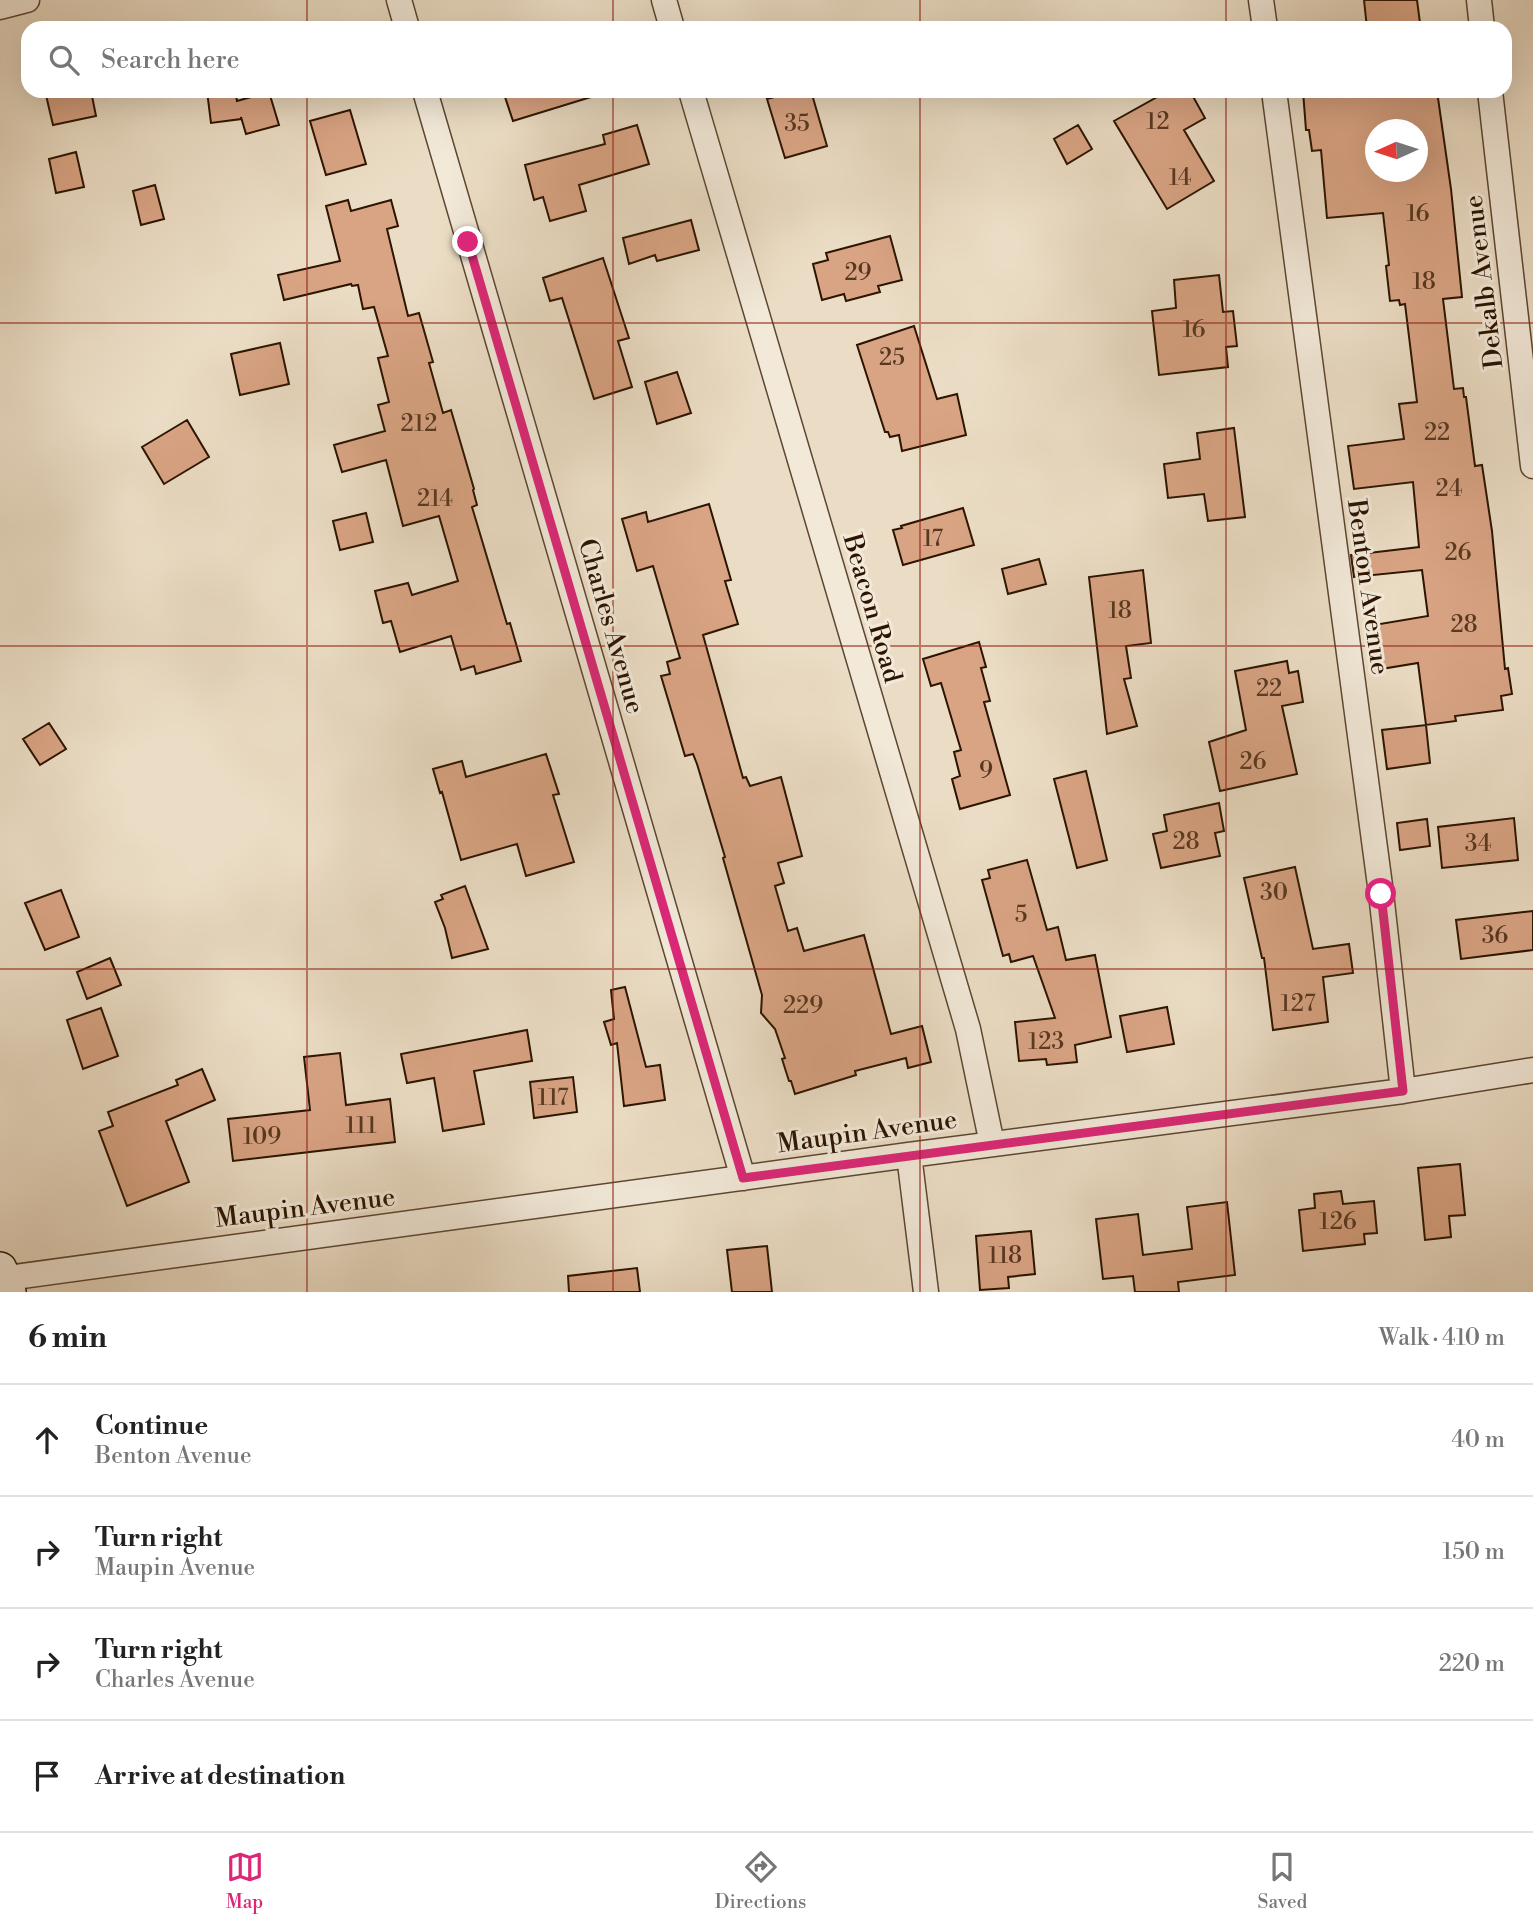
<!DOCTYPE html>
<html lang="en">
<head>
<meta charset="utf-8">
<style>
  body { margin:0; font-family:"Libre Bodoni",serif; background:#f6f6f6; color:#222 }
  .compass { position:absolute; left:1365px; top:119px; width:63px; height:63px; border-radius:50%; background:#fff; box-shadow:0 7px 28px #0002; rotate:267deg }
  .stop { position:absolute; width:21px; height:21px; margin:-16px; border:5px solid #db2777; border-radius:50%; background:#fff }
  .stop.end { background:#db2777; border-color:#fff; box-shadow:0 2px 7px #0008 }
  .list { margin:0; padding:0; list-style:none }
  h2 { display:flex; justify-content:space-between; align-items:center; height:91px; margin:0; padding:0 28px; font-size:30px }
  h2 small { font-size:23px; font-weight:400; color:#767676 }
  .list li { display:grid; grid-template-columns:46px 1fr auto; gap:21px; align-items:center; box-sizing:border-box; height:112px; padding:0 28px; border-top:2px solid #e0e0e0 }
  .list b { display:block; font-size:26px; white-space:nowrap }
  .list p { margin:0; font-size:23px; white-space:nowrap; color:#767676 }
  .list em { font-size:23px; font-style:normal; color:#767676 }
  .icon { flex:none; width:38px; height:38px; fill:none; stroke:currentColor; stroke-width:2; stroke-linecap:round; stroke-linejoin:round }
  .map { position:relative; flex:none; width:1533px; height:1292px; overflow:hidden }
  .search { position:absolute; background:#fff; box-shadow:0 7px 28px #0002; left:21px; right:21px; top:21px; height:77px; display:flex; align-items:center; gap:18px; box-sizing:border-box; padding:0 24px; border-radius:21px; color:#767676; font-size:26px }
  .sheet { height:539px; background:#fff }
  nav { display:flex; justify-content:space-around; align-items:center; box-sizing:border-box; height:98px; border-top:2px solid #e0e0e0; background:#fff; font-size:19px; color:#767676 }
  nav a { display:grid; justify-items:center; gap:4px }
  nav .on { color:#db2777 }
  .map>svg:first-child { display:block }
  .building { fill:#d9a484; stroke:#2c1400; stroke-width:2; fill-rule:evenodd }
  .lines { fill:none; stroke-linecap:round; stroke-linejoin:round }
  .street-casing { stroke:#5c4631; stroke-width:27 }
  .secondary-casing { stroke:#2c1400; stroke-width:36 }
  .street { stroke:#f2e9d9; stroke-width:24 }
  .secondary { stroke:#f2e9d9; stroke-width:33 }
  .route { stroke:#db2777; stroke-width:9 }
  .grid { fill:none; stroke:#8f2418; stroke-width:2; stroke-opacity:0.55 }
  .labels { text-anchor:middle; stroke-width:6; stroke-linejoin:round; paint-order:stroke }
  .number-label { font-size:23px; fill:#573821 }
  .street-label { font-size:26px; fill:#2c1400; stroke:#f2e9d9 }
</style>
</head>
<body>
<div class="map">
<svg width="1533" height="1292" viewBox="0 0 1533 1292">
  <rect width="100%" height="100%" fill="#ebddc5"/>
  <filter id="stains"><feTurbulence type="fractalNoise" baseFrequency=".00286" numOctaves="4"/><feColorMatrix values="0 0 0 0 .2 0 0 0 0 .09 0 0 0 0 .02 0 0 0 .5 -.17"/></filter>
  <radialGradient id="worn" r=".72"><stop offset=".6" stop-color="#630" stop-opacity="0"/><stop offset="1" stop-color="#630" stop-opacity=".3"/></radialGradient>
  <!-- building -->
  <path class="building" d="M1364,0H1417L1420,23L1367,28Z
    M45,91H91L96,116L53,125Z
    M207,91H235L237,101L269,92L279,125L246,134L241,117V119L211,123Z
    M503,91H590L591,97L513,121Z
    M796,91H811L827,146L785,158L767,99Z
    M1168,91H1190L1205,118L1184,130L1214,181L1167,209L1114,121Z
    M1303,91H1437L1451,189L1462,297L1443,299L1454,389L1463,388L1464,397H1466L1475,466L1482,465L1492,531L1505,669L1508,668L1512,694L1501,696L1503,710L1455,716L1456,721L1426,725L1418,663L1375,670L1368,626L1428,616L1422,570L1354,577L1351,555L1419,547L1413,482L1354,489L1348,446L1404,439L1399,404L1417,402L1405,304L1400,305L1399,300L1390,301L1386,266L1389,265L1383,213L1327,218L1321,150L1312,151L1309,130H1306ZM1376,130H1418V172H1376Z
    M350,110L366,164L326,175L310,121Z
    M637,125L649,164L579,185L586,211L550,221L543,197L534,200L525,165L605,144L603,135Z
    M1078,125L1092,149L1067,164L1054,139Z
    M76,152L84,187L56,193L49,159Z
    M155,185L164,219L141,225L133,191Z
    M348,200L351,211L391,200L398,226L387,229L408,316L419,313L433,362L429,363L443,413L451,410L474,489L473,490L477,505L472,507L507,624L510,623L521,661L476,674L474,666L461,670L451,636L400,652L391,621L383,623L375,591L408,583L412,595L458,581L439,516L403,526L386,460L342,472L334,445L385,431L378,405L389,402L378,358L388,356L374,307L363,309L358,285L352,286L351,284L284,300L278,275L340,261L326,206Z
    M691,220L699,250L657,261L655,255L629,264L623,238Z
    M890,236L902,280L878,286L880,292L846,301L844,294L822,300L813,264L828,260L826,253Z
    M603,258L629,338L618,341L632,387L594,399L562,298L550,301L543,278Z
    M1219,275L1223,312L1233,311L1237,346L1226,347L1228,367L1159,375L1152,311L1176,308L1174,280Z
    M914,326L937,399L957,394L966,435L902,451L899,435L890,437L888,432H885L857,345Z
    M280,343L289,384L240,395L231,354Z
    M677,372L691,413L657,424L645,382Z
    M187,420L209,457L164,484L142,447Z
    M1234,428L1245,517L1208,521L1204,494L1168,498L1164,464L1200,459L1197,433Z
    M709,504L731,580L725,581L738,624L703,635L743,778L746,777L750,786L781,777L802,856L778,863L784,883L775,886L788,931L797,928L804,951L864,935L891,1034L922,1026L931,1062L908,1068L906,1058L855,1071L856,1075L795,1094L791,1081H789L782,1059L785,1058L775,1029L761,1013L762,995L723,858L725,857L697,764L693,754L685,756L661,676L670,674L667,662L680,658L653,566L637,571L622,519L646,512L648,522Z
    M963,508L974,545L903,565L893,530L902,528L901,526Z
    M366,513L373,542L340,550L333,521Z
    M1039,559L1046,584L1008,594L1002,569Z
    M1143,570L1151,643L1126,646L1131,678L1124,679L1137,726L1107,734L1089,577Z
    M979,642L986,667L981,668L990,701L984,702L1010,795L960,809L952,779L960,776L954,752L961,750L941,683L931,686L923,659Z
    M1287,661L1289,673L1298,671L1303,702L1282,706L1297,774L1220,791L1209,742L1246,730L1235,671Z
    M49,723L66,749L40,765L23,739Z
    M1426,725L1430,763L1387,769L1382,730Z
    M546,754L559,794L553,795L574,862L526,876L517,844L461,860L442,792L440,793L433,769L462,761L466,777Z
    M1086,771L1107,860L1077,868L1054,779Z
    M1219,803L1224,831L1215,833L1220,856L1161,868L1153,834L1167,831L1164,815Z
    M1514,818L1518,860L1442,868L1438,827Z
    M1427,819L1430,846L1400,850L1397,823Z
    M1027,860L1047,930L1058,927L1066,960L1095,955L1111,1037L1075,1045L1077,1062L1047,1065L1046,1059L1019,1061L1015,1022L1055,1018L1033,956L1011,962L1009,954L1003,956L982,880L990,878L988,870Z
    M1295,867L1313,949L1349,944L1353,973L1323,977L1328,1022L1273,1030L1264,958H1262L1244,878Z
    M465,886L488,949L452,958L445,928L435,902L443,899L441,895Z
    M61,890L79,937L45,950L25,903Z
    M1533,911V950L1461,959L1456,920Z
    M110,958L121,985L87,999L77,972Z
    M625,987L646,1067L660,1065L665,1100L624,1106L617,1043L611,1045L604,1022L614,1019L611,990Z
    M1167,1007L1174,1044L1127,1052L1120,1016Z
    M101,1008L118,1056L83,1069L67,1020Z
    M527,1030L532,1061L474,1071L484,1124L443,1131L434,1078L407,1083L401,1054Z
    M340,1053L346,1105L390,1099L395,1142L233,1161L228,1119L310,1110L304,1057Z
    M202,1069L215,1100L166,1121L189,1182L127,1206L99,1131L113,1126L108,1112L178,1085L176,1080Z
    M573,1077L577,1112L534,1118L530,1082Z
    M1460,1164L1465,1215L1449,1216L1451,1237L1425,1240L1418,1168Z
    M1341,1191L1343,1204L1374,1201L1377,1233L1364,1234L1365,1244L1303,1251L1299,1210L1315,1208L1314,1194Z
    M1227,1202L1235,1275L1178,1282L1179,1292H1135L1133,1276L1103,1279L1096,1219L1138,1214L1143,1255L1192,1249L1187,1207Z
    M1031,1231L1035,1274L1008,1277L1009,1288L980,1290L976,1236Z
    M767,1246L772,1292H732L727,1250Z
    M637,1268L640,1292H569L568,1276Z"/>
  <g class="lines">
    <defs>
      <path id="street" d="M399,0L407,28
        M664,0L672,28
        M1261,0L1265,28
        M1479,0L1482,28
        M0,7L27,0
        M425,91L743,1178
        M691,91L968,1029L992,1144
        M1274,91L1381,893L1403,1091
        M1490,91L1533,466
        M909,1155L926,1292
        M0,1279L909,1155L1403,1091L1533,1070"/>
      <path id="secondary" d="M0,1269L9,1292"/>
    </defs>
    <!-- street casing -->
    <use href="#street" class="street-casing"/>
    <!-- secondary casing -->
    <use href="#secondary" class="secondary-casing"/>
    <!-- street -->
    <use href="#street" class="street"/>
    <!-- secondary -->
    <use href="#secondary" class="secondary"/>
  </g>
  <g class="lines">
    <!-- route -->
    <path class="route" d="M468,242L743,1178L1403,1091L1381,894"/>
  </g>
  <!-- grid -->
  <path class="grid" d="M307,0V28M613,0V28M920,0V28M1226,0V28M307,91V1292M613,91V1292M920,91V1292M1226,91V1292M0,323H1533M0,646H1533M0,969H1533"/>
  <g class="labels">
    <!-- number labels -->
    <g class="number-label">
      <text x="1158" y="129">12</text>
      <text x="797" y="131">35</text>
      <text x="1180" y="185">14</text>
      <text x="1418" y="221">16</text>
      <text x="858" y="280">29</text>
      <text x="1424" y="289">18</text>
      <text x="1194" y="337">16</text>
      <text x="892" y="365">25</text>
      <text x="419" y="431">212</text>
      <text x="1437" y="440">22</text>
      <text x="1449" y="496">24</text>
      <text x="435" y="506">214</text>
      <text x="933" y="546">17</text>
      <text x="1458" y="560">26</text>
      <text x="1120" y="618">18</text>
      <text x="1464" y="632">28</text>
      <text x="1269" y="696">22</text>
      <text x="1253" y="769">26</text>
      <text x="986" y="778">9</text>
      <text x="1186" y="849">28</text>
      <text x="1478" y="851">34</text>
      <text x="1274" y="900">30</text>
      <text x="1021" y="922">5</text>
      <text x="1495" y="943">36</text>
      <text x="1298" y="1011">127</text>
      <text x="803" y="1013">229</text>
      <text x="1046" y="1049">123</text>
      <text x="553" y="1105">117</text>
      <text x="361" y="1133">111</text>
      <text x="262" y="1144">109</text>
      <text x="1338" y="1229">126</text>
      <text x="1005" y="1263">118</text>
    </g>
    <!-- street labels -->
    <g class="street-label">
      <text transform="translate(1483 282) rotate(-97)" y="9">Dekalb Avenue</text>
      <text transform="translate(1369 587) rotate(82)" y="9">Benton Avenue</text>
      <text transform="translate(873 608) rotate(74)" y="9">Beacon Road</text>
      <text transform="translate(612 626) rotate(74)" y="9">Charles Avenue</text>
      <text transform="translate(867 1131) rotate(-8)" y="9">Maupin Avenue</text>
      <text transform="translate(305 1207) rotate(-7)" y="9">Maupin Avenue</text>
    </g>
  </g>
  <rect width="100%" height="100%" filter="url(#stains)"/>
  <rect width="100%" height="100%" fill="url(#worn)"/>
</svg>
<svg class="compass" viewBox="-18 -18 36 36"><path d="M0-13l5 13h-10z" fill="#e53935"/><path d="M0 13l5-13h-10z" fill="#767676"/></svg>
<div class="stop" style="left:1381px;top:894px"></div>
<div class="stop end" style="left:468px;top:242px"></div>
<div class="search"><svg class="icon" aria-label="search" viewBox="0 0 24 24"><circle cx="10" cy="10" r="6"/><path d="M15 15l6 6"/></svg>Search here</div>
</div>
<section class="sheet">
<h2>6 min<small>Walk · 410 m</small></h2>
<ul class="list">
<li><svg class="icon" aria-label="ahead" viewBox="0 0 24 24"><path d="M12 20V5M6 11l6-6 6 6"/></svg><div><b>Continue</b><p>Benton Avenue</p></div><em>40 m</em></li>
<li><svg class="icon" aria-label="right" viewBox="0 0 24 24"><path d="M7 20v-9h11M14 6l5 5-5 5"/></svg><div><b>Turn right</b><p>Maupin Avenue</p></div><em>150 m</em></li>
<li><svg class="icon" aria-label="right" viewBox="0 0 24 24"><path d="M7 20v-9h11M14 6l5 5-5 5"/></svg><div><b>Turn right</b><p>Charles Avenue</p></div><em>220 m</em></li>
<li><svg class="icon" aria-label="arrive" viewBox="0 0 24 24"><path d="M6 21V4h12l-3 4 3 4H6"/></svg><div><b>Arrive at destination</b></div></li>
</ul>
</section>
<nav>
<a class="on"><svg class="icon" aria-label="map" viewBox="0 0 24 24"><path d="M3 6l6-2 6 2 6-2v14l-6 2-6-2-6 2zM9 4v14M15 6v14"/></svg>Map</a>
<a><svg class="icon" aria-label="directions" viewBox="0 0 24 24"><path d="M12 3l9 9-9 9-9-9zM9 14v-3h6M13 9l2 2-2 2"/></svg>Directions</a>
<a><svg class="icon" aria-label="saved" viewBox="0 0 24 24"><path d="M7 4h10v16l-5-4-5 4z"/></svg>Saved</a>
</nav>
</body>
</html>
